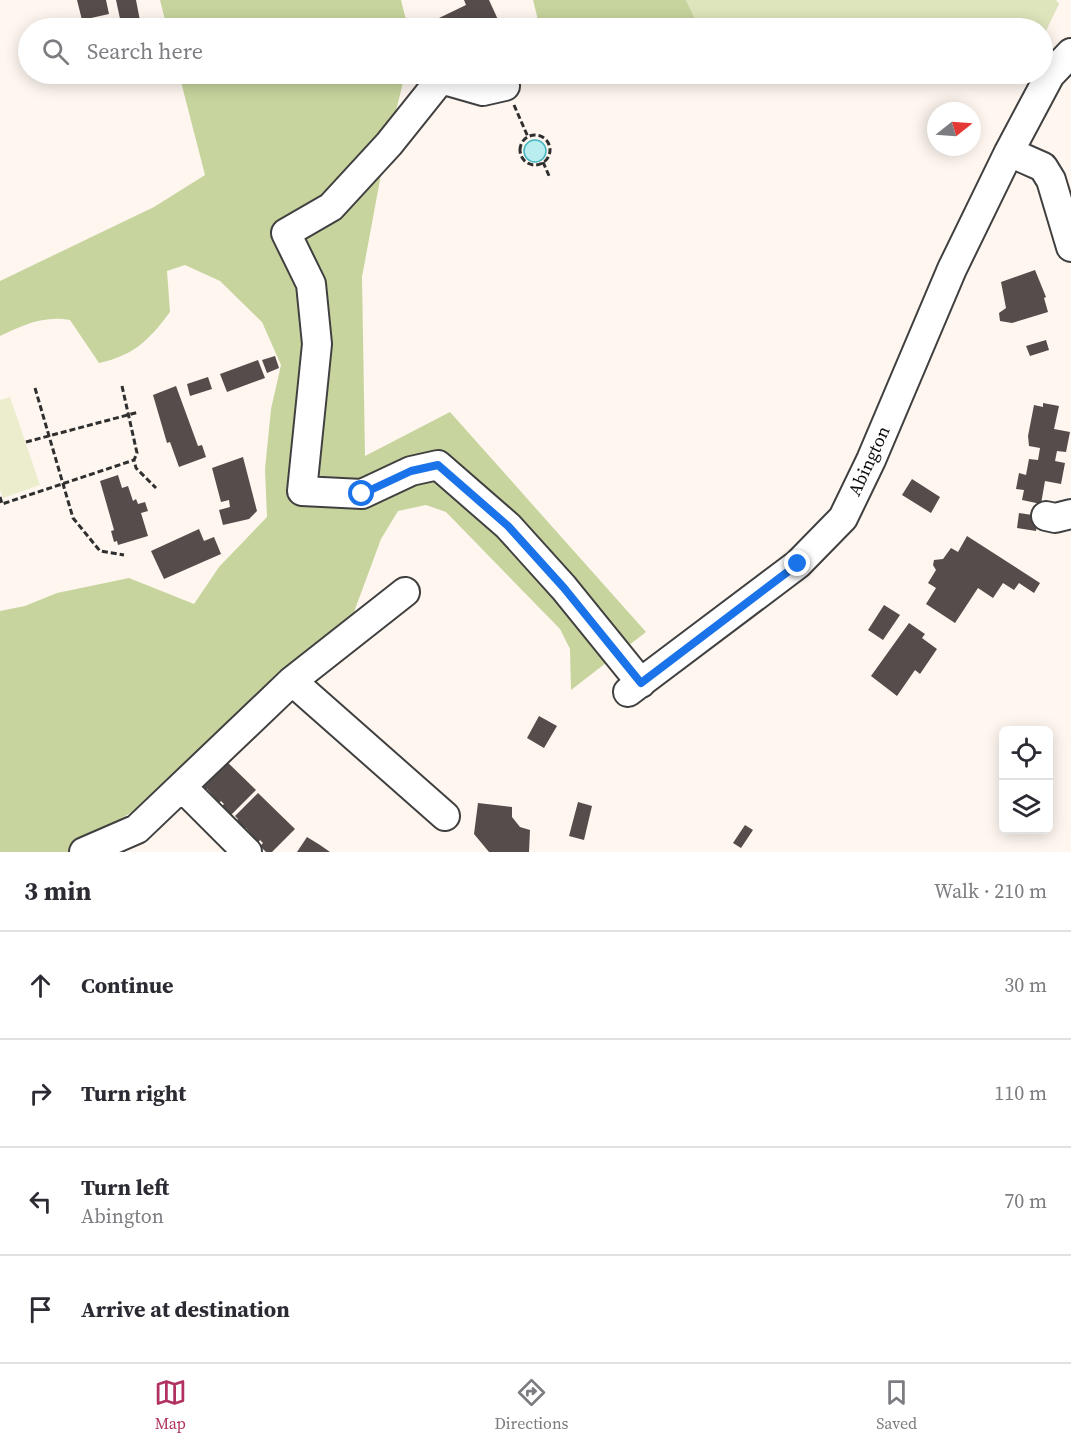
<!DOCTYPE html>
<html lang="en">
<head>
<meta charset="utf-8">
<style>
  body { margin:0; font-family:"Source Serif 4",serif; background:#f7f7f7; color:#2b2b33 }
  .controls { position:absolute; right:18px; bottom:18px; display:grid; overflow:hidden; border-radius:9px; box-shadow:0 3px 15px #0003 }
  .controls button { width:54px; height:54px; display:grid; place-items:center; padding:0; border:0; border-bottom:2px solid #e1e1e2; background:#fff; color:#2b2b33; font:30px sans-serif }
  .compass { position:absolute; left:927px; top:102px; width:54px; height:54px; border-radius:50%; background:#fff; box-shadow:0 3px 15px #0003; rotate:73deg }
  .stop { position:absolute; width:18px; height:18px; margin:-14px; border:4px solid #1a73e8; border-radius:50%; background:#fff }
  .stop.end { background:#1a73e8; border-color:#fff; box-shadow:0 2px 6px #0008 }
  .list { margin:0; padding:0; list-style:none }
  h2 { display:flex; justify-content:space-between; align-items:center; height:78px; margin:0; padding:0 24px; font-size:26px }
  h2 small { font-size:20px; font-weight:400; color:#7c7c81 }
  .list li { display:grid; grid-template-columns:39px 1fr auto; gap:18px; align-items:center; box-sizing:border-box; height:108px; padding:0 24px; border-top:2px solid #e1e1e2 }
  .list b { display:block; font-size:22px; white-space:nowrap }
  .list p { margin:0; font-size:20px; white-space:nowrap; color:#7c7c81 }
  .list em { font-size:20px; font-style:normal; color:#7c7c81 }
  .icon { flex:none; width:33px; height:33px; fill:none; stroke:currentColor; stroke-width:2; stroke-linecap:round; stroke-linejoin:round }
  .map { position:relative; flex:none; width:1071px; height:852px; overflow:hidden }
  .search { position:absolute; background:#fff; box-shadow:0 3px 15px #0003; left:18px; right:18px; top:18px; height:66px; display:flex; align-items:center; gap:15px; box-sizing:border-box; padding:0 21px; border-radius:33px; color:#7c7c81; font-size:22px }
  .sheet { height:510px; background:#fff }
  nav { display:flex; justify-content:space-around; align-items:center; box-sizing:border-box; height:84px; border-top:2px solid #e1e1e2; background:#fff; font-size:16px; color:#7c7c81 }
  nav a { display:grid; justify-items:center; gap:3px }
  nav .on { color:#b13260 }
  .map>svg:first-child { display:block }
  .green { fill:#dee5bc }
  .forest { fill:#c7d49d }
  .pitch { fill:#ecedcd }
  .water { fill:#b9edf0; stroke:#46b6c1; stroke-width:1.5 }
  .building { fill:#554c4b }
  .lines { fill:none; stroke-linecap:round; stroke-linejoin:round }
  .minor-casing { stroke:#404040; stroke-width:32 }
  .path { stroke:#2f2f2f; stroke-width:3; stroke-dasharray:6 3; stroke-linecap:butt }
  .minor { stroke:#fff; stroke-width:28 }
  .route { stroke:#1a73e8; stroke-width:8 }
  .labels { text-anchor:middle; stroke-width:6; stroke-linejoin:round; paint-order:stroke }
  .street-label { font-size:18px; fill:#0d0d0d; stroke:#fff }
</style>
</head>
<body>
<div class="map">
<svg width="1071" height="852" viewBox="0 0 1071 852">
  <rect width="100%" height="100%" fill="#fef6ef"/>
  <!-- green -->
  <path class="green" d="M686,0H1056L1059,4L1043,37L1042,28H761L695,19Z"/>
  <!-- forest -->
  <path class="forest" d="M160,0H401L408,28H167Z
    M533,0H686L695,19L673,28H540Z
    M179,74H405L382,169L362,277L365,456L450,412L646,632L571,690L570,649L560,629L446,512L426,505L398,511L381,539L354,612L230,734L153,799L85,841L76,852H0V611L25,606L57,593L129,578L194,604L219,567L267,517L265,469L271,409L281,365L262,322L220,281L185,265L167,271L170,312C149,340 135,355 99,363L70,320C44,315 23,325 0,336V281L154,207L205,175Z"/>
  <!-- pitch -->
  <path class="pitch" d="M10,397L40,485L3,498L0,490V400Z"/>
  <!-- water -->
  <path class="water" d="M524 151a11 11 0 1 1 22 0a11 11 0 1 1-22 0Z"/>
  <!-- building -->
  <path class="building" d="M77,0H106L109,14L82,20Z
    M116,0H136L141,26L122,28Z
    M464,0H489L500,24L491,28H444L439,18L466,5Z
    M1035,270L1046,297L1044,298L1048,312L1012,323L1000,321L999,313L1006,308L1001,282Z
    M1046,340L1049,350L1030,356L1026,346Z
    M275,356L279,368L267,373L262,360Z
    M258,360L265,378L227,392L220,374Z
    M208,377L212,389L190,396L187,384Z
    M176,386L198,446L202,445L206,457L179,467L170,442L167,443L153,395Z
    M1043,403L1059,406L1054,429L1070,432L1066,452L1057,451L1055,461L1065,463L1061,484L1045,481L1041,504L1022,500L1024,490L1016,489L1019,473L1026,475L1029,459L1038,460L1040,448L1029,446L1028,436L1034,405L1043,407Z
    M243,457L257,511L249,519L223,525L219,510L230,507L229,500L221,502L212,468Z
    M118,475L122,488L128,486L133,501L136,499L138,504L145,502L148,511L141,513L148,536L118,545L117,541L114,542L111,531L114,530L100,481Z
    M912,479L940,497L931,513L902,495Z
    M1019,513L1039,516L1036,531L1017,528Z
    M199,529L204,541L214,537L221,554L164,579L151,551Z
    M967,536L1040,583L1034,593L1019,583L1014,590L1003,583L993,598L978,588L955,623L926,604L936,588L928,583L936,570L933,565L934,560L943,559L951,548L958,552Z
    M884,605L900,615L883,640L868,630Z
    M909,623L925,634L922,638L937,649L920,674L915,670L897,696L871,676Z
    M539,716L557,726L544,748L527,738Z
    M219,754L256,790L230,816L221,807L224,804L221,801L219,803L207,789L206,790L197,782Z
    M258,793L295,829L272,852H266L260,846L263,843L260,840L258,843L246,828L245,830L236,821L238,819L235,816Z
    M578,802L592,806L584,840L569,836Z
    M478,803L512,807V817L520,827L530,830L529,852H489L474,834Z
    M745,825L753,830L741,848L733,843Z
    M307,837L320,845L330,852H297Z"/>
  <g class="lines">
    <defs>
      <path id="minor" d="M505,86L483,91L441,79L389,144L331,207L286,233L311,284L317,344L302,491L362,494L411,471L438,465L508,526L564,588L641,683
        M1009,152L1043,167L1051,180L1071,247
        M1046,516L1055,518L1071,514
        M292,681L445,816
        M628,692L798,564L843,518L871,460L952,269L1009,152L1050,75L1071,53
        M182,787L247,852
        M84,852L137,829L292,681L405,592"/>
    </defs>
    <!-- minor casing -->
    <use href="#minor" class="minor-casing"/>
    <!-- path -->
    <path class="path" d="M514,105L528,137
      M520 150a15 15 0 1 1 30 0a15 15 0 1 1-30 0Z
      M543,162L550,178
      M122,386L137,453L134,460L136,468L156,488
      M35,388L73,518L100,551L124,555
      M26,442L139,412
      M0,497L2,504L134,460"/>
    <!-- minor -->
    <use href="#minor" class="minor"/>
  </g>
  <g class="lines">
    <!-- route -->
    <path class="route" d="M362,494L411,471L438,465L508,526L564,588L641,683L798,564"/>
  </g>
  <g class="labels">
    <!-- street labels -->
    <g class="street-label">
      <text transform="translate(869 461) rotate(-65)" y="6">Abington</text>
    </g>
  </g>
</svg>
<div class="controls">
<button><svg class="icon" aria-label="locate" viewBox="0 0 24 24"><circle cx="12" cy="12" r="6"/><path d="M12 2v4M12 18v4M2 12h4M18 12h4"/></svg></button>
<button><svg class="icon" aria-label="layers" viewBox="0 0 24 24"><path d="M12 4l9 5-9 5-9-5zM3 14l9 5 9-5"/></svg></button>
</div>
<svg class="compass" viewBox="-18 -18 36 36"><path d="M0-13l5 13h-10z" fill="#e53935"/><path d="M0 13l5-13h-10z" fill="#7c7c81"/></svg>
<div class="stop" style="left:362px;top:494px"></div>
<div class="stop end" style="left:798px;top:564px"></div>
<div class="search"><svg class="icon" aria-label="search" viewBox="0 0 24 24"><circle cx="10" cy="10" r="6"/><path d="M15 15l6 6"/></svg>Search here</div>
</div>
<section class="sheet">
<h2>3 min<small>Walk · 210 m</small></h2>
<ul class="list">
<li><svg class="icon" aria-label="ahead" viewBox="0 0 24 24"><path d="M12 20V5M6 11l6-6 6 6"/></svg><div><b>Continue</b></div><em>30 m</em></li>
<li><svg class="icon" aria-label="right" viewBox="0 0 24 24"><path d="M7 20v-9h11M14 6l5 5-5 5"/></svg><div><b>Turn right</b></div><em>110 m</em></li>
<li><svg class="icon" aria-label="left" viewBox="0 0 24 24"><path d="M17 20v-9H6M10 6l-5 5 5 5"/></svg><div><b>Turn left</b><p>Abington</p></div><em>70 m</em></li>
<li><svg class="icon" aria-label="arrive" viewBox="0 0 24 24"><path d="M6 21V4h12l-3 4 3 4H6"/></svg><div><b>Arrive at destination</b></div></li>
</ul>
</section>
<nav>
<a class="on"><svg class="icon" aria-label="map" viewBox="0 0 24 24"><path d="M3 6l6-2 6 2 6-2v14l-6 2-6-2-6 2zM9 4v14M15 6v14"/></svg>Map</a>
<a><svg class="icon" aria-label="directions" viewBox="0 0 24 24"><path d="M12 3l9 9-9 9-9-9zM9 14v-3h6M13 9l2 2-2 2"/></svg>Directions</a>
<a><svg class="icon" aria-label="saved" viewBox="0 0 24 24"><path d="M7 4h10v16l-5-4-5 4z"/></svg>Saved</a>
</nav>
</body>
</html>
